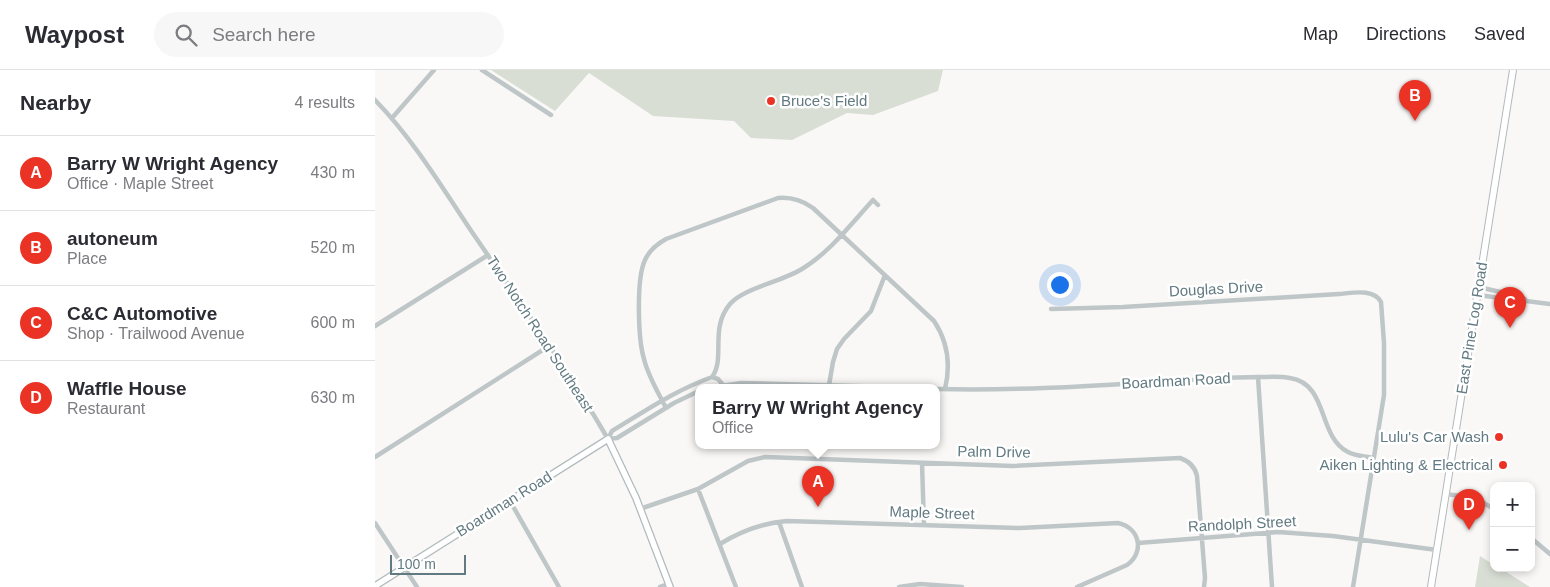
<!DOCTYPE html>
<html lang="en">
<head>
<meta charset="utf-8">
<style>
  body { margin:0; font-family:Arial,sans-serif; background:#f7f7f7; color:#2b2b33 }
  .controls { position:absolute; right:15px; bottom:15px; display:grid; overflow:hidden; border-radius:10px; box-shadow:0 2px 8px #0003 }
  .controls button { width:45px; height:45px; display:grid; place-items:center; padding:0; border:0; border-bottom:1px solid #e1e1e2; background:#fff; color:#2b2b33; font:25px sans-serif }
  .scale { position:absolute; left:15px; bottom:12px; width:76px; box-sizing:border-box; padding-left:5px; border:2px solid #627a82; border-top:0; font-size:14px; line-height:18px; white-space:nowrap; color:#627a82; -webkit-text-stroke:4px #fff; paint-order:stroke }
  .you { position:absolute; left:684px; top:214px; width:18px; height:18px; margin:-12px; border:4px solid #fff; border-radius:50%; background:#1a73e8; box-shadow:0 0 0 8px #1a73e833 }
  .badge { display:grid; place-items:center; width:32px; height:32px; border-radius:50%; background:#ea3325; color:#fff; font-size:16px; font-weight:700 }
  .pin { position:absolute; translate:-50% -41px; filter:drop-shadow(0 1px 2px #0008) }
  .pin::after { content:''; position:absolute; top:26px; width:18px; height:15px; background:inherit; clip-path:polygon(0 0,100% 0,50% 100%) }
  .popup { position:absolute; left:320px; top:314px; width:245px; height:65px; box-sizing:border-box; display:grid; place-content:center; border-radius:10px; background:#fff; filter:drop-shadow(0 1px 4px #0005); font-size:16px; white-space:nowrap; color:#7c7c81 }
  .popup b { font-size:19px; color:#2b2b33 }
  .popup::after { content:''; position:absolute; left:50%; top:100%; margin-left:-10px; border:10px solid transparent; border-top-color:#fff }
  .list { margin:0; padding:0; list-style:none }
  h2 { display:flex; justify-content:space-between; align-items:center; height:65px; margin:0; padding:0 20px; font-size:21px }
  h2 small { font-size:16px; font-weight:400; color:#7c7c81 }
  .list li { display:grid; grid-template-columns:32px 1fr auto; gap:15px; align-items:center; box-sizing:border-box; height:75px; padding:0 20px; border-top:1px solid #e1e1e2 }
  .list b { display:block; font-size:19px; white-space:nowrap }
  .list p { margin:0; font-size:16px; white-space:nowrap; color:#7c7c81 }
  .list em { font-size:16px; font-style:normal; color:#7c7c81 }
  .icon { flex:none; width:28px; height:28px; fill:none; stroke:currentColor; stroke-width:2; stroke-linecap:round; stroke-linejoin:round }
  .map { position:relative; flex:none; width:1175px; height:517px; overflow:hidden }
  header { display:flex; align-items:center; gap:30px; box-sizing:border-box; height:70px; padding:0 25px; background:#fff; border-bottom:1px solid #e1e1e2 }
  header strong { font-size:24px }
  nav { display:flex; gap:28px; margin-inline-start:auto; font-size:18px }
  .search { width:350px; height:45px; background:#f7f7f7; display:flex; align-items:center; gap:12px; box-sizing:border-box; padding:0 18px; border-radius:28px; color:#7c7c81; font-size:19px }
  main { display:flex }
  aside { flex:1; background:#fff }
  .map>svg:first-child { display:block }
  .green { fill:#d9ded5 }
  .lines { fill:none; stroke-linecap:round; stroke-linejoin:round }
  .secondary-casing { stroke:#b1babd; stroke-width:8 }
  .primary-casing { stroke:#b2babc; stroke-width:8 }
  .street { stroke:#bfc6c8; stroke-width:4.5 }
  .secondary { stroke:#fff; stroke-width:5.5 }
  .primary { stroke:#fff; stroke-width:6 }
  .poi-dot { fill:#ea3325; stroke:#fff; stroke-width:2 }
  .labels { text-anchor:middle; stroke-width:5; stroke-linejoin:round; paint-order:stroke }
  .poi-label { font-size:15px; fill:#627a82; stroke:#fff; text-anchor:end }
  .street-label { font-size:15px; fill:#627a82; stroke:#fff }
</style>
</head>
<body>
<header>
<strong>Waypost</strong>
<div class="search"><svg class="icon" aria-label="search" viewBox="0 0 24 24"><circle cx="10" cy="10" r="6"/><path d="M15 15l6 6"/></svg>Search here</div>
<nav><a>Map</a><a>Directions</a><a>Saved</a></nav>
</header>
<main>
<aside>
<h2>Nearby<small>4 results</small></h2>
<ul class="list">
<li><span class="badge">A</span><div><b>Barry W Wright Agency</b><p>Office · Maple Street</p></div><em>430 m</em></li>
<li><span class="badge">B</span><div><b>autoneum</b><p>Place</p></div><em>520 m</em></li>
<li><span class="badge">C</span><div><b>C&amp;C Automotive</b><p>Shop · Trailwood Avenue</p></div><em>600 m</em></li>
<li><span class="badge">D</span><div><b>Waffle House</b><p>Restaurant</p></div><em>630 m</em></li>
</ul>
</aside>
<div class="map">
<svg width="1175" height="517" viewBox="0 0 1175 517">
  <rect width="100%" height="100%" fill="#f9f8f6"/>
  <!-- green -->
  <path class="green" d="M116,0H568L563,21L498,45L472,43L417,70L376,68L359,51L278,46L214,3L180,41Z
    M1105,486L1119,495V498H1125L1155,517H1100Z"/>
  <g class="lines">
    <defs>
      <path id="secondary" d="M0,516L233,369L261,428L295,517"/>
      <path id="primary" d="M1056,517L1138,0"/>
    </defs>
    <!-- secondary casing -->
    <use href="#secondary" class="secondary-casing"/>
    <!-- primary casing -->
    <use href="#primary" class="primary-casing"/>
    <!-- street -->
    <path class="street" d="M107,0L176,45
      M0,30C39,70 68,119 99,165C145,232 192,299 233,369
      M17,48L59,0
      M1103,217L1139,225L1150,229
      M1102,225L1175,234
      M676,239L748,237L964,224C977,223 999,218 1006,232L1009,273V325L978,517
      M0,256L113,185
      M337,307C351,288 334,259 355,234C369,218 406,212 427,199C455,182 476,154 498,130L503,135
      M883,307L897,517
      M454,315L458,292L462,279L469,269L496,241L510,205
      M334,318L366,313L553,318
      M562,319C640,321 715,316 793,311C824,310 854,307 884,307C894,307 905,306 915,308C954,314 942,366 973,382C980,386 990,386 998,388
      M291,338C283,322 273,306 269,289C263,269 261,209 270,190C274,181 282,174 291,169L403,128C416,127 427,130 438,138L559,251C573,272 576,294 570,319
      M233,369L237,361C272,340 299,321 337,307L343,309L348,315
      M233,369L242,368L299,333L324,321
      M0,387L174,276
      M547,393L549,455
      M323,419L361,517
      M1071,424L1100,428L1119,439
      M135,431L184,517
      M265,439L323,419L373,391L390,387L638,396L805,388C814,391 820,397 822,406L830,508L829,517
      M404,452L427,517
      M0,453L42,517
      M1156,468L1175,484
      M763,473L903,462L958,466L1062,480
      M345,474C366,461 388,453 412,451L645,458L743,453C765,458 770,482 752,495L702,517
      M285,517L294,514
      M524,517L545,514L587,517"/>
    <!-- secondary -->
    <use href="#secondary" class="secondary"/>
    <!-- primary -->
    <use href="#primary" class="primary"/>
  </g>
  <!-- markers -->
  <g class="poi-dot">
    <circle cx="396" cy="31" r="5"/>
    <circle cx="1124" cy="367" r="5"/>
    <circle cx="1128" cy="395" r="5"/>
  </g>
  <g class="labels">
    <!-- poi labels -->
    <g class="poi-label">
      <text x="406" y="36" text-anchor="start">Bruce's Field</text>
      <text x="1114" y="372">Lulu's Car Wash</text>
      <text x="1118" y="400">Aiken Lighting &amp; Electrical</text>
    </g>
    <!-- street labels -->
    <g class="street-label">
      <text transform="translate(841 219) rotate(-3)" y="5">Douglas Drive</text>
      <text transform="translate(1097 258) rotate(-81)" y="5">East Pine Log Road</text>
      <text transform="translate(165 264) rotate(57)" y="5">Two Notch Road Southeast</text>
      <text transform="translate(801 311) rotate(-3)" y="5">Boardman Road</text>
      <text transform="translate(619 382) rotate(1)" y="5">Palm Drive</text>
      <text transform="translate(129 434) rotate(-32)" y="5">Boardman Road</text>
      <text transform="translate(557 443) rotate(2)" y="5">Maple Street</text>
      <text transform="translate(867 454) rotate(-3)" y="5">Randolph Street</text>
    </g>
  </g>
</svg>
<div class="controls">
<button>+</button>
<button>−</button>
</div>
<div class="scale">100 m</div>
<div class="you"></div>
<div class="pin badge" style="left:443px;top:437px">A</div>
<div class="popup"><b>Barry W Wright Agency</b>Office</div>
<div class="pin badge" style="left:1040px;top:51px">B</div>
<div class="pin badge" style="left:1135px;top:258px">C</div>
<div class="pin badge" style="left:1094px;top:460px">D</div>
</div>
</main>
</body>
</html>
